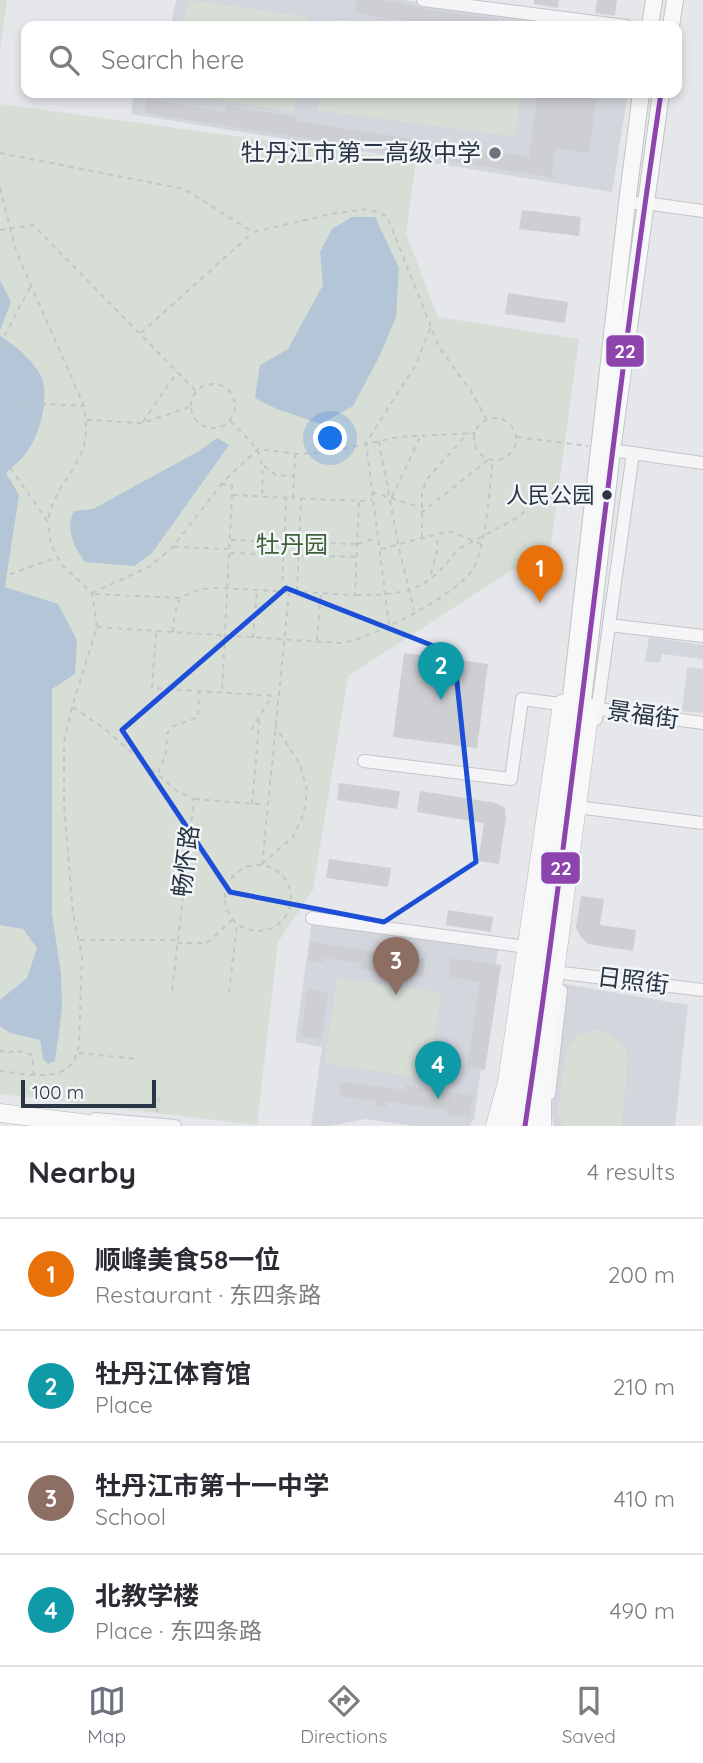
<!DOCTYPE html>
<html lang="en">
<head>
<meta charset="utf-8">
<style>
  body { margin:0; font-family:Quicksand,"Noto Sans SC",sans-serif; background:#f7f7f7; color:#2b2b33 }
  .scale { position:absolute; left:21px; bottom:18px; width:135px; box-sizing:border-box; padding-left:7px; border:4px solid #2a3545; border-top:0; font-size:19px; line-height:24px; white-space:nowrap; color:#2a3545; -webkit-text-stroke:5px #f3f6f9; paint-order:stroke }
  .you { position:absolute; left:331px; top:439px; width:24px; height:24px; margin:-18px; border:5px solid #fff; border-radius:50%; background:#1a73e8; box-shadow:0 0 0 10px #1a73e833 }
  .badge { display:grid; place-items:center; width:46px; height:46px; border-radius:50%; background:#6b737f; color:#fff; font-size:23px; font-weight:700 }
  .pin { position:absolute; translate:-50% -58px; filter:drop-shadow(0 2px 4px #0008) }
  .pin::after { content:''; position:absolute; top:37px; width:24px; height:21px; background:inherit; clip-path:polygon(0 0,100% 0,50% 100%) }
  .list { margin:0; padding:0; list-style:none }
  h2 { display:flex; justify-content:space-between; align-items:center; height:91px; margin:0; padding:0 28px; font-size:30px }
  h2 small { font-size:23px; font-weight:400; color:#7c7c81 }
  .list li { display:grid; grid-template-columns:46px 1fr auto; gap:21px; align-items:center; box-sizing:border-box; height:112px; padding:0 28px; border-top:2px solid #e1e1e2 }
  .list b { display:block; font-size:26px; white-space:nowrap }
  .list p { margin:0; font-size:23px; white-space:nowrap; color:#7c7c81 }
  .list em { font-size:23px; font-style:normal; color:#7c7c81 }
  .icon { flex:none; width:38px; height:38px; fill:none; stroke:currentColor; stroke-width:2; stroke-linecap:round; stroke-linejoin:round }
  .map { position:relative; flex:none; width:703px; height:1126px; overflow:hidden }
  .search { position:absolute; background:#fff; box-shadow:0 4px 10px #0003; left:21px; right:21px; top:21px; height:77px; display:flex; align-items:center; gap:18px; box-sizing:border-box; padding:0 24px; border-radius:14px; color:#7c7c81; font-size:26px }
  .sheet { height:539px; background:#fff }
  nav { display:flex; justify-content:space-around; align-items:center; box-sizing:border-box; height:98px; border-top:2px solid #e1e1e2; background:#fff; font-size:19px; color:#7c7c81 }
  nav a { display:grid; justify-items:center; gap:4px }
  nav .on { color:#6b737f }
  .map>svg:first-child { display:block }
  .built { fill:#d3d7dd }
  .green { fill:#d6ded5 }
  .water { fill:#b3c5d6 }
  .building { fill:#cdcfd3 }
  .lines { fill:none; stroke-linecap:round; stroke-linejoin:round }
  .minor-casing { stroke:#c3c5c8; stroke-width:14 }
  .major-casing { stroke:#c1c4c8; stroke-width:18 }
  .highway-casing { stroke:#b7babf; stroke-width:19 }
  .path { stroke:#c4c5ca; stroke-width:2; stroke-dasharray:5 5; stroke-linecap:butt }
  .minor { stroke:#f5f5f7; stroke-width:12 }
  .major { stroke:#f8f8f8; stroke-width:16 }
  .highway { stroke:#f8f8f8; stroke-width:18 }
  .bus-1-casing { stroke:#f3f6f9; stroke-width:10 }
  .bus-1 { stroke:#8e44ad; stroke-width:5 }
  .marked { fill:none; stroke:#1d4ed8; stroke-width:5; stroke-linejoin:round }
  .poi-dot { fill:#6b737f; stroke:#f3f6f9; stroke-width:2.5 }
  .bus-dot { fill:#2a3545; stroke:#f3f6f9; stroke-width:2.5 }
  .labels { text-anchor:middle; stroke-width:5; stroke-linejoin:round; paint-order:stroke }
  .bus-label { font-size:22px; fill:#2a3545; stroke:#f3f6f9; text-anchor:end }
  .poi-label { font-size:24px; fill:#2a3545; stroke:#f3f6f9; text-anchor:end }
  .park-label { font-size:24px; fill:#406237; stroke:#f3f6f9 }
  .street-label { font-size:24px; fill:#2a3545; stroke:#f3f6f9 }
  .line-badge { stroke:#f3f6f9; stroke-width:2.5 }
  .badge-label { font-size:19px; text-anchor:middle; font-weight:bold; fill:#fff }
</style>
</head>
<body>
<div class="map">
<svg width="703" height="1126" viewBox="0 0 703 1126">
  <rect width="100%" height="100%" fill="#e5e7ea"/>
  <!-- built -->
  <path class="built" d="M176,0H403L565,26H171Z
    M134,93H628L612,192L131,114Z
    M649,637L703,645V659L662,654L660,663L645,661Z
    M687,667L703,669V713L682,711Z
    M312,921L498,948L474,1119L469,1126H414L366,1119L329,1126H311L322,1047L295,1042Z
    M564,984L688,1005L675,1126H554L551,1113Z"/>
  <!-- green -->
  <path class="green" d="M0,0H7L0,52Z
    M188,0L309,17L308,26H184Z
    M330,18L385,26H329Z
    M173,93H297L294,112Z
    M320,93H521L515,137L317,110Z
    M0,104L416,161L406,234L438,317L579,339L547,573L512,570L348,676L313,890L278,942L257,1125L0,1094Z
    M337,978L441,993L428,1079L325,1063Z
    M594,1030C610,1032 623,1040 628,1056L622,1126H563L558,1113L566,1050L576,1036Z"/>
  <!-- water -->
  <path class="water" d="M352,217H375L399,268L396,317L380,355L353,406L321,424L277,409L255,398L260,365L288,349L323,285L320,252L332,229Z
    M0,280L11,302L0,330Z
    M0,336C15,346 30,357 40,374C51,394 40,436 26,453C21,460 13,466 6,473L19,495L5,587L58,604L77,640L75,674L52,689V914L61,974L62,1009L55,1061L48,1064L43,1059L40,1040L10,1033L0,1026V1000L27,978L37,948L23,929L0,925Z
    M217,438L229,445L152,553L134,566L85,562C74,546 65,530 74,511L93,509L199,451Z"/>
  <!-- building -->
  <path class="building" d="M357,0H382L416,6L422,9L498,19L497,26H439L355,13Z
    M534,0H559L558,8L534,4Z
    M597,0H617L615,16L595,13Z
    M538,93H597L589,153L555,148L551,177L144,113L146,99L225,112L226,106L297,117L296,121L529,157Z
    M522,210L581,217L579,236L519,229Z
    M508,293L568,302L565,323L505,314Z
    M404,653L488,664L477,748L393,737Z
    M339,783L400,791L397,809L337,800Z
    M420,791L496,803L505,808L506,818L499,864L478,861L484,823L417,812Z
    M329,859L391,868L388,887L326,878Z
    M581,896L604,899L600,925L636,930L633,951L588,944L580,936L576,927Z
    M448,910L493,917L491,932L446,925Z
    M310,942L426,959L423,977L410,975V972L382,968L381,972L360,969L361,963L324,958L323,962L308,960Z
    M451,958L501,965L485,1070L467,1067L480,982L448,976Z
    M307,989L328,992L322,1039L301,1036Z
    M341,1082L405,1090L406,1085L473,1096L470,1116L463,1115L462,1117L447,1115V1110L391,1102L386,1103V1107L375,1106L376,1101L339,1096Z"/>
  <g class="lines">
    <defs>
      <path id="minor" d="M423,0L626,26
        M627,203H645L703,211
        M604,449L703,463
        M609,625L703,636
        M592,708L703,723
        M596,719L633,453
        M364,761L511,779L522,699L567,705
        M585,808L703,823
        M312,918L519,946
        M563,973L703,990
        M549,1094L561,991
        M95,1119L175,1126"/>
      <path id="major" d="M650,26L654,0
        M671,26L675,0
        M580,726L612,451L661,93
        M517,1098L570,705L627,203L641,93
        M525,1126L544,990"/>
      <path id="highway" d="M0,1113L105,1126
        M495,1126L507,1082L562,704
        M509,1126L519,1087
        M542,1126V1077L545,1048L590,708"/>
    </defs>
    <!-- minor casing -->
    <use href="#minor" class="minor-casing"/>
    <!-- major casing -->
    <use href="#major" class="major-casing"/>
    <!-- highway casing -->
    <use href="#highway" class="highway-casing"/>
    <!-- path -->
    <path class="path" d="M0,153L184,189L253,232L331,214L368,209L387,216L439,347L471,391L487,420
      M0,188L16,251L84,406C86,418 87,433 84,446C75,473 51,493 48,522L0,453
      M0,230L33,225L196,391
      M141,333L251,234
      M0,345L30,287
      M191 406a22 22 0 1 1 44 0a22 22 0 1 1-44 0Z
      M11,402L83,406
      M474 439a21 21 0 1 1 42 0a21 21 0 1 1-42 0Z
      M87,420L142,423L190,407
      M230,421C261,452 264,450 262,494
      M143,422L177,372
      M517,437L588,446
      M379,441L398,544L414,610
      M264,466L276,475L294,476
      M221,484L232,485V495L222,692
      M372,492L420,507
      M233,495L293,498L295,455
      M392,497L421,435
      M360,501L372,500
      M421,513L488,460
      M422,538V492L427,479L468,433
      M231,540L357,544
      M358,544L376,538
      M174,547L228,549
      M381,549L445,532H452L481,544
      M230,553L357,557
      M431,574L437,552L438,535
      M0,575H8L58,557
      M282,591L286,499
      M297,591L301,499
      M92,593L149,567L172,548L223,482L258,449L298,454L329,452L398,437L475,433
      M95,594L179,598L201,589L220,588L355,595L359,501L293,498
      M356,595C404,595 427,592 457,550L517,518L526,510L531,481
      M389,625L366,443L415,366L431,327
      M97,627L340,643C370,640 461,593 474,567C487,540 489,491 493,460
      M173,632L174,617L179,600
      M156,633L152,688L277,696
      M253,638L257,591
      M317,640L321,593
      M73,707L106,730L177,791L194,799L172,992
      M251,730L272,696
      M158,773L166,753L167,734L171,727L198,717L199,692
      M195,799L266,805
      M252,804L260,714
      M262,864L293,837L304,813L307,790L300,764L275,726
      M225 898a33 33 0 1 1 66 0a33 33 0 1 1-66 0Z
      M262,865L289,593
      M80,940H176
      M177,943H207L232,920
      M229,992L237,925
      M0,1050L6,1054L15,1050L32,1055L34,1074
      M79,1053L135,1059
      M0,1071C29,1074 74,1087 79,1044L82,956L73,913L64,804V742L72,707L97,627L92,593L61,564L51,544L48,522
      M157,1112L159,1097"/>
    <!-- minor -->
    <use href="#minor" class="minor"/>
    <!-- major -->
    <use href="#major" class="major"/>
    <!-- highway -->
    <use href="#highway" class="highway"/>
    <defs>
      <path id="bus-1" d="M525,1126C576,782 610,436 661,93"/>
    </defs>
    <!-- bus-1 casing -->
    <use href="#bus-1" class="bus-1-casing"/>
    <!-- bus-1 -->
    <use href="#bus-1" class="bus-1"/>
  </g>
  <!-- marked area -->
  <path class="marked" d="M286,588L454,654L476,862L384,922L230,892L122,730Z"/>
  <!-- markers -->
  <circle class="poi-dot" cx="495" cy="153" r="7"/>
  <circle class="bus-dot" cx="607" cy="495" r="6"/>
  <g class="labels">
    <!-- bus labels -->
    <g class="bus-label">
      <text x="594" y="503">人民公园</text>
    </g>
    <!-- poi labels -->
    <g class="poi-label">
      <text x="481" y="161">牡丹江市第二高级中学</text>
    </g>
    <!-- park labels -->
    <g class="park-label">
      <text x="292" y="553">牡丹园</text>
    </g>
    <!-- street labels -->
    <g class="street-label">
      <text transform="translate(643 715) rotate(8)" y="8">景福街</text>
      <text transform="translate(186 861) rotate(-83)" y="8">畅怀路</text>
      <text transform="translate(633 981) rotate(7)" y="8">日照街</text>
    </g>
  </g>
  <g class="line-badge">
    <rect x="605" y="334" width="40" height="34" rx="7" fill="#8e44ad"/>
    <rect x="540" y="851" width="41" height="34" rx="7" fill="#8e44ad"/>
  </g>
  <g class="badge-label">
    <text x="625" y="358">22</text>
    <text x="561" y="875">22</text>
  </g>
</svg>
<div class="scale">100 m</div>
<div class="you"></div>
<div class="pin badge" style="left:540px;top:603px;background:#e8710a">1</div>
<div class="pin badge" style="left:441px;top:700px;background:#0f9aa8">2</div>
<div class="pin badge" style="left:396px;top:995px;background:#8d6e63">3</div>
<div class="pin badge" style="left:438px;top:1099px;background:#0f9aa8">4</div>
<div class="search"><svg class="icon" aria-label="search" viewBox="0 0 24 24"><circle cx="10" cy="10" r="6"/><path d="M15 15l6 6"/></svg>Search here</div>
</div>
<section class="sheet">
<h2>Nearby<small>4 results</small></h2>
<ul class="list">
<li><span class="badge" style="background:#e8710a">1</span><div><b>顺峰美食58一位</b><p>Restaurant · 东四条路</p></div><em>200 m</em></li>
<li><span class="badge" style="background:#0f9aa8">2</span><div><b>牡丹江体育馆</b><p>Place</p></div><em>210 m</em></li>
<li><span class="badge" style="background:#8d6e63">3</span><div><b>牡丹江市第十一中学</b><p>School</p></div><em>410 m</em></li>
<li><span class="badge" style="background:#0f9aa8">4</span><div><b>北教学楼</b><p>Place · 东四条路</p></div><em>490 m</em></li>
</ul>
</section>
<nav>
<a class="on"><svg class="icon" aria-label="map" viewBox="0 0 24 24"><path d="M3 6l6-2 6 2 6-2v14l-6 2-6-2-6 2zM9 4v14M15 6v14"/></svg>Map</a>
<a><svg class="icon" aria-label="directions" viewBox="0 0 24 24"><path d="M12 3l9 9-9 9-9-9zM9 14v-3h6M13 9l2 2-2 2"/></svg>Directions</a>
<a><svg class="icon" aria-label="saved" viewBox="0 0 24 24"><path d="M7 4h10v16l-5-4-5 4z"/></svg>Saved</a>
</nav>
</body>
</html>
